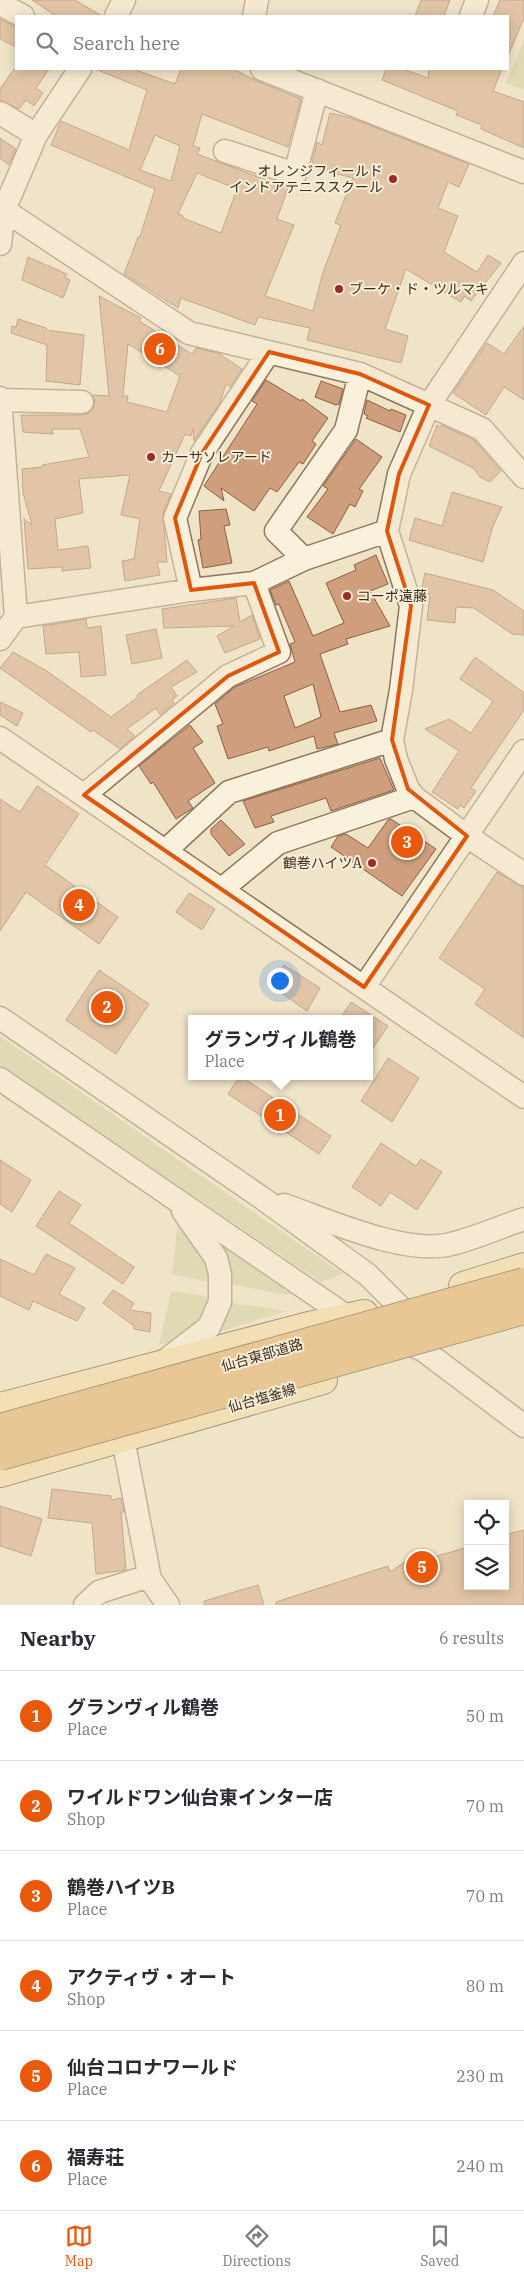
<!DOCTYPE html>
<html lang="en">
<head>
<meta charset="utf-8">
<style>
  body { margin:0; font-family:"IBM Plex Serif","Noto Sans JP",serif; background:#f7f7f7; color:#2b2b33 }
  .controls { position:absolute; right:15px; bottom:15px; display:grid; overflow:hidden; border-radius:0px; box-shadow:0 2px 12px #0003 }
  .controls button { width:45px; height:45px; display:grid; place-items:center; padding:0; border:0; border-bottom:1px solid #e1e1e2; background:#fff; color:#2b2b33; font:25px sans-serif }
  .you { position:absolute; left:279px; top:980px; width:18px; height:18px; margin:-12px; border:4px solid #fff; border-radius:50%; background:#1a73e8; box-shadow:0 0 0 8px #1a73e833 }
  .badge { display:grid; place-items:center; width:32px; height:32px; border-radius:50%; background:#ea580c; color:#fff; font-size:16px; font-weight:700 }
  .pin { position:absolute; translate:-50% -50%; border:2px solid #fff; box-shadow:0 1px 5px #0006 }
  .popup { position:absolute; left:188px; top:1015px; width:185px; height:65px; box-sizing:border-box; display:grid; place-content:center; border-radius:0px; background:#fff; filter:drop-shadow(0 1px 4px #0005); font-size:16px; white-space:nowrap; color:#7c7c81 }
  .popup b { font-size:19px; color:#2b2b33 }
  .popup::after { content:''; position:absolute; left:50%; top:100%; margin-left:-10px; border:10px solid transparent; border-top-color:#fff }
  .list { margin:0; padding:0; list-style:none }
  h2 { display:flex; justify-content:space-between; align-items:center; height:65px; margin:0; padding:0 20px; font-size:21px }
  h2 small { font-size:16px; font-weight:400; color:#7c7c81 }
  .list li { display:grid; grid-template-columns:32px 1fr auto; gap:15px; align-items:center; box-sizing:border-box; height:90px; padding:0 20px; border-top:1px solid #e1e1e2 }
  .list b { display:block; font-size:19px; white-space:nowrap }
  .list p { margin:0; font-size:16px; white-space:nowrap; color:#7c7c81 }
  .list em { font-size:16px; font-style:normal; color:#7c7c81 }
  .icon { flex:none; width:28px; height:28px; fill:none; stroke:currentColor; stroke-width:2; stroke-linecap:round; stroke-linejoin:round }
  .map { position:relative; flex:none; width:524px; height:1605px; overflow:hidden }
  .search { position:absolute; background:#fff; box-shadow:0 2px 12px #0003; left:15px; right:15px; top:15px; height:55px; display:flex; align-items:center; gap:12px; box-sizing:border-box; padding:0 18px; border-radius:0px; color:#7c7c81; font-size:19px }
  .sheet { height:605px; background:#fff }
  nav { display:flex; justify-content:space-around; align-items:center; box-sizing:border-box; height:70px; border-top:1px solid #e1e1e2; background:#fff; font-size:14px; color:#7c7c81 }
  nav a { display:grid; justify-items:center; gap:2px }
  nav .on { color:#ea580c }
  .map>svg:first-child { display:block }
  .green { fill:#c9cf9b }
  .building { fill:#cf9f7d; stroke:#8d5f41; fill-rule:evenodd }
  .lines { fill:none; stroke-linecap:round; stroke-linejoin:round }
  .minor-casing { stroke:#8d765c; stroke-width:25 }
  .major-casing { stroke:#5b4430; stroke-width:30 }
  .minor { stroke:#faf1dc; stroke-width:22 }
  .major { stroke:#f3d9a0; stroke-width:28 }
  .highway-bridge-casing { stroke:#5b4430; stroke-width:30; stroke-linecap:butt }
  .highway-bridge { stroke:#e0a458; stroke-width:28 }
  .marked { fill:none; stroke:#df570d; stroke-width:4; stroke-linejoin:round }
  .poi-dot { fill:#9e2a2b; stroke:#f7eed8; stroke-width:2 }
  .labels { text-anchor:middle; stroke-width:4; stroke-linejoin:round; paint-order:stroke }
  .poi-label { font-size:14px; fill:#3d2e20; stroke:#f7eed8; text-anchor:start }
  .street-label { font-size:14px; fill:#3d2e20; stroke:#f7eed8 }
</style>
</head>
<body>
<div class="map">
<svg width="524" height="1605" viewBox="0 0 524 1605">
  <rect width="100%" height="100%" fill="#f0e4c8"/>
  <!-- green -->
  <path class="green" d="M524,40V90L506,83Z
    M0,1036L343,1274L321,1282L0,1066Z
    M178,1221L203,1246L212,1283L172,1274Z
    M217,1236L296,1292L286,1295L231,1284L227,1262Z
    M171,1291L210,1297C205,1324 184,1339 159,1345Z
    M226,1302L287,1311L212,1334Z"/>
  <!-- building -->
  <path class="building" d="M32,0H75L102,16H56Z
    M421,0H450L444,16H415Z
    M500,0H524V18L508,56V16H493Z
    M0,19L16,27V47L0,39Z
    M14,69H49L36,88L43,93L34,106L26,100L19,109L0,100V89Z
    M95,69H133L175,84L181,69H233L257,81L301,99L288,147L202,114L193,146L200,148L197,154L288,188L277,219L294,225L265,296L313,311L323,272L341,225L335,223L353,178L311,167L317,142L322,145L330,113L351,118L469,164L459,187L448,182L438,208L458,216L444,252L477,272L488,255L501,263L471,301L464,296L461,302L406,269L385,329L408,336L401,363L307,340L310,328L258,317L255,325L181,298L178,308L124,274L138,237H140L155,189L51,145L61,121L129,150L147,90ZM155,135L180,146L171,181L140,170ZM197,173L237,189L221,233L183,218V216L178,214Z
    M386,69H403L428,78L429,69H502L493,91L524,102V148L481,129L482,125L456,115L458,111L382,80Z
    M0,138L16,149L9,165L0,158Z
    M28,257L67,274L65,277L70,280L63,298L22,280Z
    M99,296L141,318L139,321L192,354L196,348L218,353L242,369L230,387L226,384L220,403L194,441L193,429L191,436L185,434L159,491L171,494L163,514L167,562H157L160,575L125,581L122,561L134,559L140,519L121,515L130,475L79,479L83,513L55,519L58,550L88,546L91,568L62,571V567L28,569L24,519L32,525L23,493L22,469L42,467V465L89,457L80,429H52L53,434L23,432L21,415H82L89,413L93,408L95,402L93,395L109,396ZM128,344L180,376L167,412L127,402L128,396H123Z
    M18,319L46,328V330L84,335L80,385L46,381L47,345L11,333L12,326L16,327Z
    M524,326V400L504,387L486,415L453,393L487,343L504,354Z
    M266,380L301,401L302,399L328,418L312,441L316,444L303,464L299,462L277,492L270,488L254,511L221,488L224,501L204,486L257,404L252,401Z
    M321,381L343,389L339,404L336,405L315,397Z
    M367,400L390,411L391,409L406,415L400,432L366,418L368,416L364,414Z
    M437,425L440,427L441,425L474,440L501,471L490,482L480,477L473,468L429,446Z
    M356,439L382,457L359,489L363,491L355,507L350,504L333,534L307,517L328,489L323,486Z
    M452,492L502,507L493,526L483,562L409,540L415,518L442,526Z
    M226,509L230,525L224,526L232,563L203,568L198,540L201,539L199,511Z
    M376,555L388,584L370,591L390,626L346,639L348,644L320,654L340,712L371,705L377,721L334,733L338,744L334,745L317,749L314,736L269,751L268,747L228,759L217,726L223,724L215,704L235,687L295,662L290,644L295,642L279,604L276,605L270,590L289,581L313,636L344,623L326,583L356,570L354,565ZM313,684L321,717L295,728L284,696Z
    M425,573L493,590L524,611V635L512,634L474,608L456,607L455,623L427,620L430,596L428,593L421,591Z
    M236,598L240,622L252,615L260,639L225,653L217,636L234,626L164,628L162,609Z
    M86,619L87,628L101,626L106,675L81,677L79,652L46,654L43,626Z
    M156,629L162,658L132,664L126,635Z
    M13,652L47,671L111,717L138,697L137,695L187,660L197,672L171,687L177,696L172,700L174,703L160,715L156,708L127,729L135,736L120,749L93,730L91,732L0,668Z
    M475,657L524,693V710L471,788L476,791L464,808L460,805L458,809L432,792L459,751L425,729L449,719L471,733L493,701L460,679Z
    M0,702L23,713L17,726L0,715Z
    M190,725L203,742L193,748L215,783L188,801L193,808L176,819L153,782L151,784L139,766Z
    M380,758L394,790L331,811L326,798L271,816L274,822L255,828L243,801Z
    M37,786L79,814L45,865L118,917L99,944L26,892L0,931V799L20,812Z
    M391,819L436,849L402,896L331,847L338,836L346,834L368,848L388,820Z
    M221,820L245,844L229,856L211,834V829Z
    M497,872L524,888V1038L475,1004L485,989L439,958Z
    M189,893L215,909L202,930L176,912Z
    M284,965L320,988L307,1011L270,985Z
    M99,970L149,1004L116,1054L66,1020Z
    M351,1002L388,1026L369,1054V1019H340Z
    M388,1058L419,1078L392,1122L361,1101Z
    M240,1076L331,1136L319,1154L228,1094Z
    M381,1143L416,1166L421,1159L442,1172L417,1210L390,1192L381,1206L352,1187Z
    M0,1160L31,1180L12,1212L0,1204Z
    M59,1191L81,1205L69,1223L134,1267L123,1284L36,1226Z
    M46,1254L75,1268L59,1294L85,1308L77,1321L33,1301L29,1310L0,1296V1259L34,1275Z
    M113,1290L134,1303L130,1310L151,1313L150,1332L134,1329V1326L103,1303Z
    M52,1489L111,1496V1500L121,1498L124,1512H121L126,1570L96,1574L92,1523L48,1518Z
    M0,1506L42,1519L31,1556L0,1546Z
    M524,1530V1605H276V1602L388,1566L390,1572L409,1559L420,1556L430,1558L468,1547V1586H505V1535Z
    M258,1585L264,1605H204V1601Z"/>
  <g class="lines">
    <defs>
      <path id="minor" d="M0,4L23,16
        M116,16L124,0
        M254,16L257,0
        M471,16L477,0
        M262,69L524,172
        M0,113L36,135
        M225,151L295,174L317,90
        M4,210L189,333L360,374L482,429L524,477
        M0,244L4,210L36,135L80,69
        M524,263L429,405L399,474L387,531L411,606L401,690L392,740L396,759L408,789L414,797L467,836L524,874
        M0,398L16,617L0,639
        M0,400L82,402
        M304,559L276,531L346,430L360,374
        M191,590L175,518L202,453L269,352
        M16,617L191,590L254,583L304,559L387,531
        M0,738L524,1097
        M84,795L228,676L279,652L254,583
        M165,851L229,792L392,740
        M222,889L278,843L414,797
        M364,987L524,751
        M0,1018L262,1198L368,1275L398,1305L412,1329
        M0,1079L349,1318L359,1323
        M284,1205C328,1220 406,1256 451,1244C476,1238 500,1227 524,1219
        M398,1339L423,1350L524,1426
        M162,1363L209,1327L220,1302V1274L216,1258L183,1211
        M123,1439L150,1579L168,1605
        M85,1605L99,1592L149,1576"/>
      <path id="major" d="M463,1286L524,1267
        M0,1407L305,1327L364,1314
        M0,1473L323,1380"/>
    </defs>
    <!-- minor casing -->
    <use href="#minor" class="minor-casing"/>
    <!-- major casing -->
    <use href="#major" class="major-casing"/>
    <!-- minor -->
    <use href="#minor" class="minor"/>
    <!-- major -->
    <use href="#major" class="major"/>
    <defs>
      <path id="highway-bridge" d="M0,1428L524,1282
        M0,1456L524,1310"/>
    </defs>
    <!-- highway-bridge casing -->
    <use href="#highway-bridge" class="highway-bridge-casing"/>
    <!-- highway-bridge -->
    <use href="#highway-bridge" class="highway-bridge"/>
  </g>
  <!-- marked area -->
  <path d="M0 0H524V1605H0ZM269,352L360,374L429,405L399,474L387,531L411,606L392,740L408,789L467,836L364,987L84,795L228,676L279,652L254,583L191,590L175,518L202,453Z" fill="#f0e4c8" fill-opacity=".55" fill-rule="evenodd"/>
  <path class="marked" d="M269,352L360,374L429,405L399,474L387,531L411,606L392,740L408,789L467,836L364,987L84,795L228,676L279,652L254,583L191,590L175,518L202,453Z"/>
  <!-- markers -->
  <g class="poi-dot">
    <circle cx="393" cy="179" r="5"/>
    <circle cx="339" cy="289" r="5"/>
    <circle cx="151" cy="457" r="5"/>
    <circle cx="347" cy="596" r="5"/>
    <circle cx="372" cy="863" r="5"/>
  </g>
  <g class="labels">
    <!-- poi labels -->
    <g class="poi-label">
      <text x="383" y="176" text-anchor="end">オレンジフィールド<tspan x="383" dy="16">インドアテニススクール</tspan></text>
      <text x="349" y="294">ブーケ・ド・ツルマキ</text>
      <text x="161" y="462">カーサソレアード</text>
      <text x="357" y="601">コーポ遠藤</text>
      <text x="362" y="868" text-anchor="end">鶴巻ハイツA</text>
    </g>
    <!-- street labels -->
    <g class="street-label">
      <text transform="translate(262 1355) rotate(-16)" y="5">仙台東部道路</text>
      <text transform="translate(262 1398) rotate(-16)" y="5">仙台塩釜線</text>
    </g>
  </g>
</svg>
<div class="controls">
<button><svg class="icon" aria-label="locate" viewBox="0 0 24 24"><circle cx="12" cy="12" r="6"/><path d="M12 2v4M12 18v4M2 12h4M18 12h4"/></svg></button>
<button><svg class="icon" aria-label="layers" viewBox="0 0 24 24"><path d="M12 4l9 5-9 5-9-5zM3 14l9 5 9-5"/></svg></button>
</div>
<div class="you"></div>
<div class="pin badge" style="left:280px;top:1115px">1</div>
<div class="popup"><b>グランヴィル鶴巻</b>Place</div>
<div class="pin badge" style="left:107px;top:1007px">2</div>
<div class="pin badge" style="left:407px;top:842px">3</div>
<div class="pin badge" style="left:79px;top:905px">4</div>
<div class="pin badge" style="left:422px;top:1567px">5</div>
<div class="pin badge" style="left:160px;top:349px">6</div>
<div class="search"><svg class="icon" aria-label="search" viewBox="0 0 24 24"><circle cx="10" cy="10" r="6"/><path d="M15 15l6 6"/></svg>Search here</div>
</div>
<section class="sheet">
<h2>Nearby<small>6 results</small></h2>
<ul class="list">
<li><span class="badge">1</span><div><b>グランヴィル鶴巻</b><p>Place</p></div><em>50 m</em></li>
<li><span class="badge">2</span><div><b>ワイルドワン仙台東インター店</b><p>Shop</p></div><em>70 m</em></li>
<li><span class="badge">3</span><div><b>鶴巻ハイツB</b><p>Place</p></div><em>70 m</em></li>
<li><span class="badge">4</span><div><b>アクティヴ・オート</b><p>Shop</p></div><em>80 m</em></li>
<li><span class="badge">5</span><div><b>仙台コロナワールド</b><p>Place</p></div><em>230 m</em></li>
<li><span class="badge">6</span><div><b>福寿荘</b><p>Place</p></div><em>240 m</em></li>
</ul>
</section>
<nav>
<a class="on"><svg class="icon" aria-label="map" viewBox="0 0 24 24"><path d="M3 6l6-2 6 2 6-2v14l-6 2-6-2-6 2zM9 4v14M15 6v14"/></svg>Map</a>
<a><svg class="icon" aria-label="directions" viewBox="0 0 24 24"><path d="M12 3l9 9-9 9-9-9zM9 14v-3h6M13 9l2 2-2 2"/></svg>Directions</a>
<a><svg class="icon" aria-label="saved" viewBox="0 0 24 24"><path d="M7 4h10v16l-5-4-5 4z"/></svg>Saved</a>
</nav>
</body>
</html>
